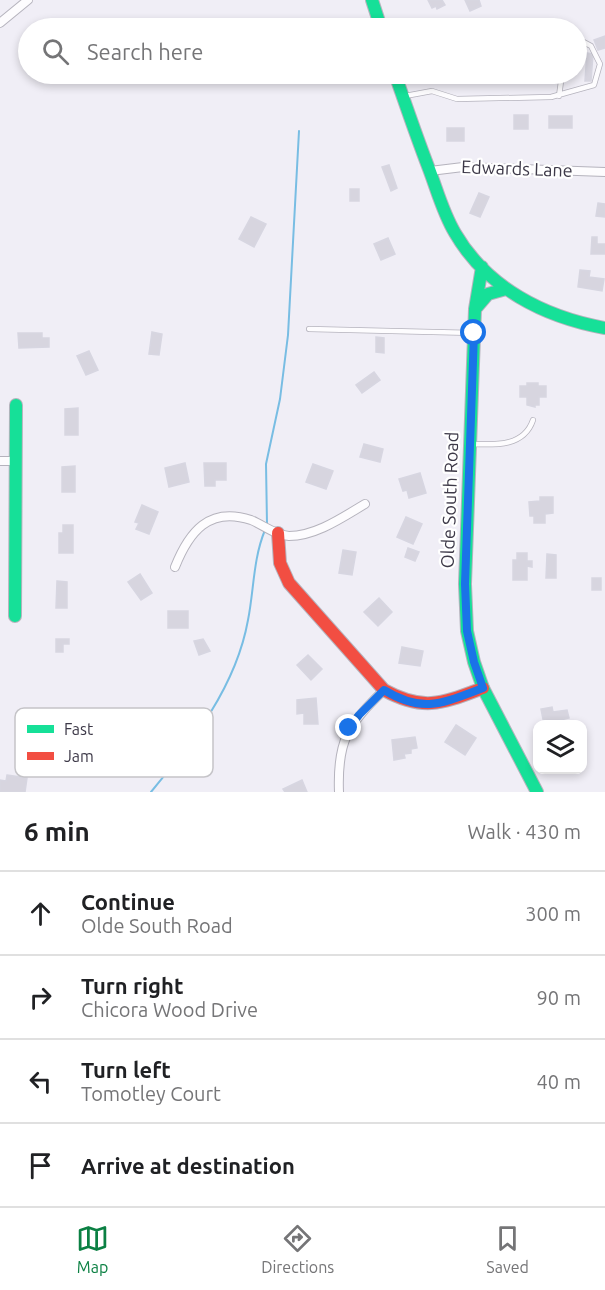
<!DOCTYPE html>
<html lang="en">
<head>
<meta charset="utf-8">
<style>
  body { margin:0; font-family:Ubuntu,sans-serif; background:#f2f2f2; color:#202124 }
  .controls { position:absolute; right:18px; bottom:18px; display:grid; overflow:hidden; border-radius:12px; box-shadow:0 3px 9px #0003 }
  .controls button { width:54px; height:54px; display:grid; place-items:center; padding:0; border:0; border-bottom:2px solid #e0e0e0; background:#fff; color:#202124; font:30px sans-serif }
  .stop { position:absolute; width:18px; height:18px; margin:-14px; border:4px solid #1a73e8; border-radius:50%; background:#fff }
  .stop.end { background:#1a73e8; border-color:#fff; box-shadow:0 2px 6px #0008 }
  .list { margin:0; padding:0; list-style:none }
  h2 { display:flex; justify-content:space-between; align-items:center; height:78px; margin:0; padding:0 24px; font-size:26px }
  h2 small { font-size:20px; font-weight:400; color:#757577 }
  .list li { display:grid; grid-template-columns:39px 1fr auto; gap:18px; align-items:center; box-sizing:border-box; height:84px; padding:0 24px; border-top:2px solid #e0e0e0 }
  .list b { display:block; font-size:22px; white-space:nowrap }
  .list p { margin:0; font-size:20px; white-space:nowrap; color:#757577 }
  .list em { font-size:20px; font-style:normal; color:#757577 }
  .icon { flex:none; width:33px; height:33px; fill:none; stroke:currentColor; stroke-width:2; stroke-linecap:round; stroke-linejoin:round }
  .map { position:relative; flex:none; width:605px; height:792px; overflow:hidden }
  .search { position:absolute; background:#fff; box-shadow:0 3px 9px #0003; left:18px; right:18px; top:18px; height:66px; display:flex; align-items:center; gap:15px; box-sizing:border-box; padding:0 21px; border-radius:33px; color:#757577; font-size:22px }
  .sheet { height:414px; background:#fff }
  nav { display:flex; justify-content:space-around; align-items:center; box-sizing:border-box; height:84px; border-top:2px solid #e0e0e0; background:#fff; font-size:16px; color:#757577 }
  nav a { display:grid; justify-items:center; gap:3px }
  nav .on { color:#0b8043 }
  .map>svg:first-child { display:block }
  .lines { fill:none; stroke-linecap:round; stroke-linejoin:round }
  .stream { stroke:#78bde3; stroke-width:2 }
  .building { fill:#d7d5df; stroke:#d7d6e1; stroke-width:1.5 }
  .lane-casing { stroke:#b5b3bd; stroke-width:6 }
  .street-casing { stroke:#b5b3bd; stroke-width:10 }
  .fast-casing { stroke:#b5b3bd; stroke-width:14 }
  .jam-casing { stroke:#b5b3bd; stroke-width:14 }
  .lane { stroke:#fdfcfe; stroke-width:4.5 }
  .street { stroke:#fdfcfe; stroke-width:8 }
  .fast { stroke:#16e098; stroke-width:12 }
  .jam { stroke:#f24e42; stroke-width:12 }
  .route { stroke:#1a73e8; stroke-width:8 }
  .labels { text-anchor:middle; stroke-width:4.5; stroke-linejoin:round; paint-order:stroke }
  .street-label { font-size:18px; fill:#3d3948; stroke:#fff }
  .key { fill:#fff; stroke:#c5c4c8; stroke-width:1.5 }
  .key-label { font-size:16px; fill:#3d3948 }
</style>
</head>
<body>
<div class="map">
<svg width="605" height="792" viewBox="0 0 605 792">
  <rect width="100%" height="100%" fill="#f0eef6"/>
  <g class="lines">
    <!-- stream -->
    <path class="stream" d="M267,524L266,464L280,399L288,335L299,131
      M151,792C193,741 236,687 248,620C254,590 253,559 265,530"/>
  </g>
  <!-- building -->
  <path class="building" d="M428,0H442L445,5L437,9L436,6L432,8Z
    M465,0H479L481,6L470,11Z
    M605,36V48L598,50L594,40Z
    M587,53L593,54L591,81H585Z
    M496,74H518V78L497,81Z
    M514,115H528V129H514Z
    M549,116H572V128H549Z
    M447,128H464V141H447Z
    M389,165L397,188L391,191L382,167Z
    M350,189H359V201H350Z
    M479,193L489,197L480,217L470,213Z
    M598,203L605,204V217L596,216Z
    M251,217L266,224L254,247L239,239Z
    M592,237H597V244H605V254H591Z
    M388,238L395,254L381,260L374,244Z
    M580,270L590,271L589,277L604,279L602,291L578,287Z
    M152,332L162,334L159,355L149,354Z
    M18,333H42V338H49V347L19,348Z
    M376,337L384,338V353L376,352Z
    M89,351L98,370L86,375L77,356Z
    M374,372L380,380L362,393L356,385Z
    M527,383H538V386H546V397H539V405H535V407L527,405V397H520V386H527Z
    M78,408V435H65V409Z
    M364,444L383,449L380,462L360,457Z
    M185,463L189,482L169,487L165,468Z
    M204,463H226V480H215V486H205Z
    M313,464L333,471L326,489L306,482Z
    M75,466V492H62V467Z
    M420,473L426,493L409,498L407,490L403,491L399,479Z
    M540,497H553V513L545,514V523H534V516H530L529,502L540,501Z
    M142,505L158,512L149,534L136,529L139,523L135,522Z
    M406,517L422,524L413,544L397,537Z
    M63,525H73V553H59V533H63Z
    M408,548L419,552L415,561L405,557Z
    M343,550L356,552L352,575L339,573Z
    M517,553H527V561H532V567L527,566V580H513V560H517Z
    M547,554L556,555V578H546Z
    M140,574L152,593L141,600L128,582Z
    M592,578H601V590H592Z
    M57,581L67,582V608H56Z
    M379,598L392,612L378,626L364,612Z
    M168,611H188V628H168Z
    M56,639H69V644H63V652H56Z
    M203,639L210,651L199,655L194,641Z
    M402,647L423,651L420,666L399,663Z
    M308,655L322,669L311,680L297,665Z
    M316,698L318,724H304V713L297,714V700Z
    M552,707L553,712L567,710L569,718L544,724L541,709Z
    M456,725L476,738L465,755L445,742Z
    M415,737L417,748L411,749V753L404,754L405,758L394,760L392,740Z
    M7,775L27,778L25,792H0V780L6,781Z
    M302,780L307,792H285L283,789Z"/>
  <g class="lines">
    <defs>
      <path id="lane" d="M405,96L432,91L457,99L551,97L594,85L600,64L591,46L576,38
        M559,96L562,74
        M309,329L474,333
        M470,444C495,445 524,447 533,420"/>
      <path id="street" d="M0,23L28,0
        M430,171L463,167L605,172
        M0,461H16
        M175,567C189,532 209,506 251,520C263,525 275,535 289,536C316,536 343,517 365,504
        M339,792C337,740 348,725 384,690"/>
      <path id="fast" d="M372,0L381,28
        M395,74C406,106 417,138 429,169C437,190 443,213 455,233C487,288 544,317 605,328
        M482,267L475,309L465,584L467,631L474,662L483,688L537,792
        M476,308L488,294L506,289
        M15,616L16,405"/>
      <path id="jam" d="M278,533L280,563L289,583L384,690C424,712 443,703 483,688"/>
    </defs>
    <!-- lane casing -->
    <use href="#lane" class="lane-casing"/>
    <!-- street casing -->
    <use href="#street" class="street-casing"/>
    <!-- fast casing -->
    <use href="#fast" class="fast-casing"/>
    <!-- jam casing -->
    <use href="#jam" class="jam-casing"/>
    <!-- lane -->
    <use href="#lane" class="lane"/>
    <!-- street -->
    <use href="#street" class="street"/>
    <!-- fast -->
    <use href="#fast" class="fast"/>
    <!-- jam -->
    <use href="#jam" class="jam"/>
  </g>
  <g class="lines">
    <!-- route -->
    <path class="route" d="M349,728L359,715L384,690C423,714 443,703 483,688L474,662L467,631L465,584L474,333"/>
  </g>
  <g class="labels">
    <!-- street labels -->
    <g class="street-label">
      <text transform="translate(517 169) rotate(2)" y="6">Edwards Lane</text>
      <text transform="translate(450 500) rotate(-88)" y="6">Olde South Road</text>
    </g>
  </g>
  <!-- legend -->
  <rect x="15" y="708" width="198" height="69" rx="9" class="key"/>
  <rect x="27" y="725" width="27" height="8" fill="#16e098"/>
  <rect x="27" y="752" width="27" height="8" fill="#f24e42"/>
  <g class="key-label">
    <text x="64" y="735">Fast</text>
    <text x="64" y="762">Jam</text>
  </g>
</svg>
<div class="controls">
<button><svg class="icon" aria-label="layers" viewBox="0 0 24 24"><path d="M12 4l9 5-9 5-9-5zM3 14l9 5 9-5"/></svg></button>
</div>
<div class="stop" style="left:474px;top:333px"></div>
<div class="stop end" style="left:349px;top:728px"></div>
<div class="search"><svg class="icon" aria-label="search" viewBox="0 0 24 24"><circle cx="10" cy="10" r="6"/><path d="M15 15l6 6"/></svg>Search here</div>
</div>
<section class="sheet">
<h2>6 min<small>Walk · 430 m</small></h2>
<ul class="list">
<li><svg class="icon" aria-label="ahead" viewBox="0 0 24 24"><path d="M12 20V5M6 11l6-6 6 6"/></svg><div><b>Continue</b><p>Olde South Road</p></div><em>300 m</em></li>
<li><svg class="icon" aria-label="right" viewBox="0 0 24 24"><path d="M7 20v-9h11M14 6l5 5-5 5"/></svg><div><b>Turn right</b><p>Chicora Wood Drive</p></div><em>90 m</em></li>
<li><svg class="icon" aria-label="left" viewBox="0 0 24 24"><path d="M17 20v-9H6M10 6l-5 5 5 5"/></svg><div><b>Turn left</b><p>Tomotley Court</p></div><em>40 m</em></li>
<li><svg class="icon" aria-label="arrive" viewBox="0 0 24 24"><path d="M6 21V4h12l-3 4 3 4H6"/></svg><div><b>Arrive at destination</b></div></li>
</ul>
</section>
<nav>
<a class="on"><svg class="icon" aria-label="map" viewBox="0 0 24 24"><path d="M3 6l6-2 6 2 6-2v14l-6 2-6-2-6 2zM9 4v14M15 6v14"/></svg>Map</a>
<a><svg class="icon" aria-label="directions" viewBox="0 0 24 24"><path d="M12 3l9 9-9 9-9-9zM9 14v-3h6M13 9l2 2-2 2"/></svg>Directions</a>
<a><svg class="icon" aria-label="saved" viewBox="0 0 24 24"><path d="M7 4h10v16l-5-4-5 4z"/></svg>Saved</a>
</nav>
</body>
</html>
